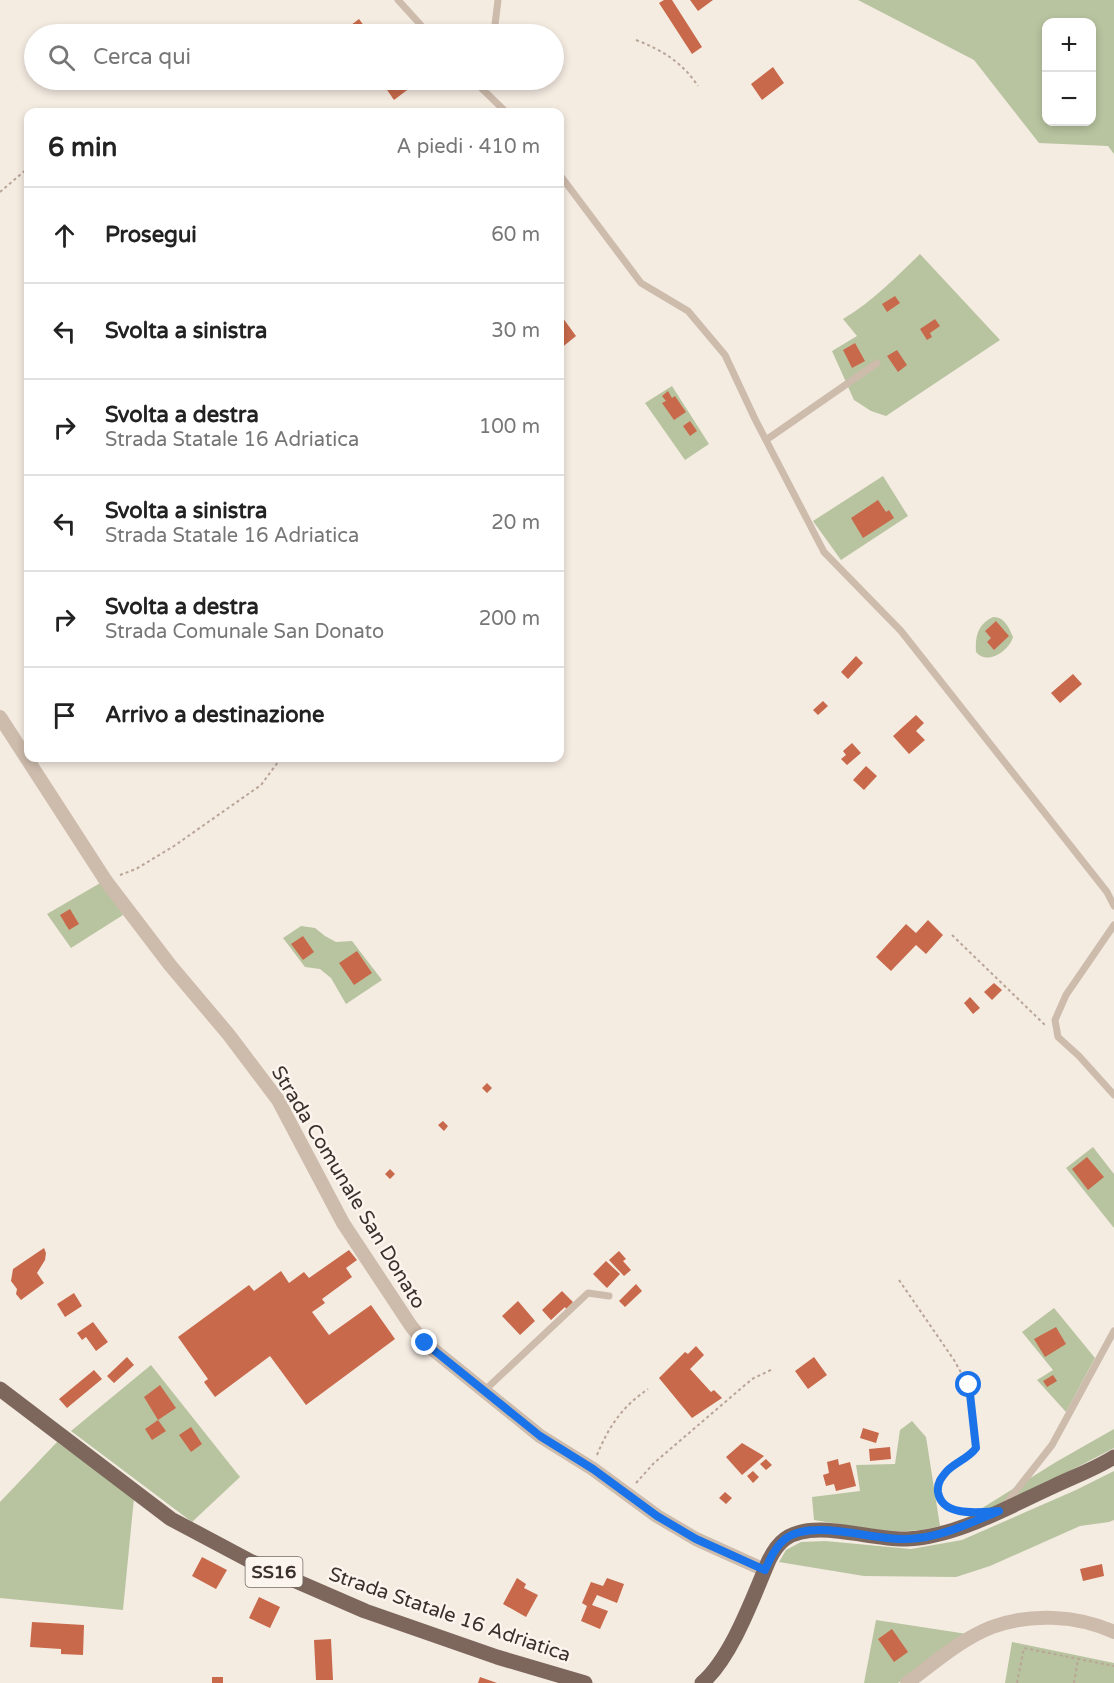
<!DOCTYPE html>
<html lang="it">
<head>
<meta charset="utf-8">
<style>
  body { margin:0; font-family:"Varela Round",sans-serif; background:#f6f6f6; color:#222 }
  .controls { position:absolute; right:18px; top:18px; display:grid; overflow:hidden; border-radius:12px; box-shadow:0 3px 9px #0003 }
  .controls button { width:54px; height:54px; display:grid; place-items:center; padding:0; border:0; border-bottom:2px solid #e0e0e0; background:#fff; color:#222; font:30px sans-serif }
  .stop { position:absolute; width:18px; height:18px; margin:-14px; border:4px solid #1a73e8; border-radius:50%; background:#fff }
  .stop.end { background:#1a73e8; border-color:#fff; box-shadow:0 2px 6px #0008 }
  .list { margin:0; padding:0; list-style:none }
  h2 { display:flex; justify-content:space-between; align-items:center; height:78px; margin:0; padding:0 24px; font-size:26px }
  h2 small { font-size:20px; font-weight:400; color:#767676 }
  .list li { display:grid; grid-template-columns:39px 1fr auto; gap:18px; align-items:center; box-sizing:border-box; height:96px; padding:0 24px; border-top:2px solid #e0e0e0 }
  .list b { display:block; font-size:22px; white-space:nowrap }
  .list p { margin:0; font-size:20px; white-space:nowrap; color:#767676 }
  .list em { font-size:20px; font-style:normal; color:#767676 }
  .icon { flex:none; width:33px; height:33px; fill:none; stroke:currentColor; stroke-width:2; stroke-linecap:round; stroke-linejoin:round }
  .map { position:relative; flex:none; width:1114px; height:1683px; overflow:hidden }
  .search { position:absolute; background:#fff; box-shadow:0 3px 9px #0003; left:24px; top:24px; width:540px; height:66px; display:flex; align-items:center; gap:15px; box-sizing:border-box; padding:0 21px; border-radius:33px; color:#767676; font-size:22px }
  .panel { position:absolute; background:#fff; box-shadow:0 3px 9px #0003; left:24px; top:108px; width:540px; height:654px; border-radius:12px }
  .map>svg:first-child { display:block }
  .green { fill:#b8c4a0; fill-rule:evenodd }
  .building { fill:#c8694b }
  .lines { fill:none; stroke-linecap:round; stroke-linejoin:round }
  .path { stroke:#b9a596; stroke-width:2; stroke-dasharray:3 3; stroke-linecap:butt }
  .lane { stroke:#cdbbac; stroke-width:7 }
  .street { stroke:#cdbbac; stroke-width:14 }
  .primary { stroke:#7d675c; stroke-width:15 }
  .route { stroke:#1a73e8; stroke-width:8 }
  .labels { text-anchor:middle; stroke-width:5; stroke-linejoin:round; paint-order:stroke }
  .shield { fill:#fbf5ee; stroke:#756b66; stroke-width:1.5 }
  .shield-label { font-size:18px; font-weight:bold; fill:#3b302b }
  .street-label { font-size:20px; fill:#3b302b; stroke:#fbf5ee }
</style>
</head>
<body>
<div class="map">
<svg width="1114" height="1683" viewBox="0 0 1114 1683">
  <rect width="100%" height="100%" fill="#f4ebe1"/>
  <!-- green -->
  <path class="green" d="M858,0H1114V154L1108,146L1039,143L974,60ZM1046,22H1092V122H1046Z
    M920,254L1000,340L886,416L871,411L854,400L832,351L857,336L843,319C872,302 896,277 920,254Z
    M672,386L709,444L685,460L645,403Z
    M883,476L908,516L841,560L813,521Z
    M993,617C1005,617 1009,628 1013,637C1009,651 987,666 976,652C975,636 978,624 993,617Z
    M102,882L123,915L71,948L47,914Z
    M301,926L315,928L325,936L336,942L352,941L382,980L346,1004L331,978L320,969L305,967L283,938Z
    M1093,1147L1114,1174V1228L1066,1168Z
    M1054,1308L1095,1358L1066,1412L1037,1380L1053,1370L1022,1332Z
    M151,1365L240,1477L192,1522L71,1431Z
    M912,1421L926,1437L940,1526C900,1538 855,1526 814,1520L812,1497L860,1491L856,1465L895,1464L900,1430Z
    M1114,1429V1448L1009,1503L971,1515L1056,1462Z
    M57,1442L134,1498L123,1610L0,1598V1502Z
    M1114,1471V1520L1109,1522L1080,1526L990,1566L956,1577L864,1576L779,1562L786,1550L801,1542L825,1541L911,1549L962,1540L1076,1490Z
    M876,1620L967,1634L898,1683H864Z
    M1012,1642L1114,1663V1683H1005Z"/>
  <!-- building -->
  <path class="building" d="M664,0H672L702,47L692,54L659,3Z
    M690,0H713L698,11Z
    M359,19L370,34H339Z
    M773,67L784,83L762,100L751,84Z
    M389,80H411L415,84L394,100L383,84Z
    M895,296L900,303L887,312L882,304Z
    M560,314L576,336L560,349Z
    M935,319L940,326L930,333L932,337L927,340L920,329Z
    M855,343L865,361L852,368L843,350Z
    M897,350L907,365L898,372L887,356Z
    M668,391L672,398L675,396L686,412L674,420L662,403L666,401L662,396Z
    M690,421L697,431L690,436L683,426Z
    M878,500L886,512L889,510L894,518L863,538L851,518Z
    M996,621L1009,636L994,650L987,642L991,638L985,631Z
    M856,656L863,663L848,679L841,672Z
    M1073,674L1082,684L1060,703L1051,693Z
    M823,701L828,706L818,715L813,710Z
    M916,715L924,723L916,731L925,740L909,754L893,736Z
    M852,743L861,753L847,765L841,759L846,755L843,751Z
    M866,766L877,776L864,790L853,780Z
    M70,909L79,924L69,930L60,915Z
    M928,920L943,935L926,954L916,945L891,971L876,957L906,924L916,933Z
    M303,936L314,952L303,960L291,944Z
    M357,951L372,973L354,985L339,963Z
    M994,983L1002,990L992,1000L984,992Z
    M970,997L980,1008L973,1014L964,1003Z
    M487,1083L492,1088L487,1093L482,1088Z
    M443,1121L448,1126L444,1131L438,1125Z
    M1087,1157L1104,1177L1088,1190L1072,1169Z
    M390,1169L395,1174L390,1179L385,1174Z
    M44,1248L46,1253L45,1260L37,1273L44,1283L21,1300L16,1294L17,1289L11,1281L13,1269Z
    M349,1250L357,1260L346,1268L352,1277L322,1299L325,1303L312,1312L329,1335L371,1305L395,1339L306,1405L270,1356L215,1397L204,1382L208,1379L178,1337L249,1285L254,1291L281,1271L289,1283L304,1272L309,1278Z
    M619,1251L626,1259L623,1261L631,1270L624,1276L609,1260Z
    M606,1261L620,1274L607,1288L593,1274Z
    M636,1284L642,1291L625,1307L619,1301Z
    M562,1291L573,1302L566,1309L565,1307L551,1320L542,1310Z
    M74,1293L82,1306L65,1317L57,1304Z
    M518,1301L535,1321L520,1335L502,1316Z
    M93,1322L108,1342L96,1351L86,1337L82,1340L77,1333Z
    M1056,1327L1066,1344L1045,1357L1034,1339Z
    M696,1346L704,1355L690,1369L711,1392L714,1390L722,1398L692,1418L659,1378L685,1352L688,1354Z
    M127,1357L134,1365L114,1383L107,1376Z
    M814,1357L827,1375L808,1389L795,1371Z
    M94,1370L102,1379L67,1408L59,1399Z
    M1053,1375L1057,1381L1047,1387L1043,1381Z
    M160,1385L176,1408L158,1420L144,1397Z
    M158,1420L166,1431L152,1440L145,1429Z
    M191,1427L202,1444L191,1452L179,1435Z
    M863,1428L879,1433L876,1443L860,1438Z
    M742,1443L764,1456L742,1475L726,1457Z
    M890,1447L891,1459L870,1461L869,1449Z
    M766,1459L772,1465L766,1470L760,1464Z
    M838,1459L839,1465L850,1462L856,1486L836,1491L834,1484L826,1486L823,1475L829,1473L827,1462Z
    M753,1471L759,1477L753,1483L747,1476Z
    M725,1492L732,1498L726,1504L719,1498Z
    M202,1557L227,1570L216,1589L192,1576Z
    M1102,1564L1104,1576L1083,1581L1080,1569Z
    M517,1578L526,1584L524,1588L538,1595L526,1617L503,1604Z
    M607,1578L624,1584L617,1603L597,1595L592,1605L608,1611L600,1629L581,1621L587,1606L582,1603L591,1582L603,1586Z
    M259,1597L280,1607L270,1628L249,1618Z
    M32,1622L84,1625L83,1655L61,1654V1649L30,1647Z
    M892,1629L908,1652L894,1662L878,1639Z
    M331,1639L333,1680H316L314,1640Z
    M212,1677H223V1683H212Z
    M480,1677L497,1683H478Z"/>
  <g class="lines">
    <!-- path -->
    <path class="path" d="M636,40C662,50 682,62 698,86
      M0,192L28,168
      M120,875L136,869L174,846L261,785L281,758
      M952,935L1045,1025
      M899,1280L954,1360L968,1385L976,1448L972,1454L949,1469L937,1484C940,1500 944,1507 961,1511
      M597,1455C609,1426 622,1407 648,1389
      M636,1483L654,1463L752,1379L773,1369
      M1017,1683L1024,1648L1114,1666
      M1074,1683L1078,1659"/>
    <!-- lane -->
    <path class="lane" d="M398,0L429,34
      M493,34L494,33L498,0
      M473,80L506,112
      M560,175L641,283L688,311L725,355L755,419L824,552L901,631L1107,892L1114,906
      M766,440L877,363
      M1114,925L1066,995L1055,1020L1058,1037L1079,1056L1114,1095
      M484,1391L588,1293L609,1296
      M1004,1506L1052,1445L1114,1331"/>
    <!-- street -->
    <path class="street" d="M0,717L106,881L170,965L229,1035L278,1100L343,1223L411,1326L425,1343L540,1436L593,1469L657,1516L696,1539L765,1570
      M907,1683C933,1664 961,1639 992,1627C1030,1613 1077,1615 1114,1632"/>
    <!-- primary -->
    <path class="primary" d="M0,1389L171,1519L252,1562L365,1611L497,1657L585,1683
      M702,1683C732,1657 753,1597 769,1560C773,1552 778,1544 785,1539C814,1518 873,1541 907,1539C956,1537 1008,1507 1052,1487C1073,1477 1095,1469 1114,1457"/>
  </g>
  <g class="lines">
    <!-- route -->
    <path class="route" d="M425,1343L540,1436L593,1469L657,1516L696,1539L765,1570C770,1559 775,1547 785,1539C813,1518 874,1541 907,1539C940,1538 970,1523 999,1511C981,1512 942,1518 938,1492C937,1483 941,1478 947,1471C956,1462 969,1458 976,1448L969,1385"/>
  </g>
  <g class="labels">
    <!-- shield labels -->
    <rect class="shield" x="245.5" y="1557" width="57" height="30" rx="4.5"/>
    <g class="shield-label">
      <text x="274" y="1578">SS16</text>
    </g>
    <!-- street labels -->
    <g class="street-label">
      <text transform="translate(349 1187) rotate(59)" y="7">Strada Comunale San Donato</text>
      <text transform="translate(450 1614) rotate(19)" y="7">Strada Statale 16 Adriatica</text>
    </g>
  </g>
</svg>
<div class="controls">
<button>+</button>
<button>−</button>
</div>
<div class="stop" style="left:969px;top:1385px"></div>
<div class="stop end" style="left:425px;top:1343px"></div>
<div class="search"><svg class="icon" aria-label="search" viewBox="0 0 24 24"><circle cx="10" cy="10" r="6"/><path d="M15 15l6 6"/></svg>Cerca qui</div>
<section class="panel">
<h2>6 min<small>A piedi · 410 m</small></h2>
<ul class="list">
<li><svg class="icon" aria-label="ahead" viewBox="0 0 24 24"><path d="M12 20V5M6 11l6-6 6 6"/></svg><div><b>Prosegui</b></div><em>60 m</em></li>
<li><svg class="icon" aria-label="left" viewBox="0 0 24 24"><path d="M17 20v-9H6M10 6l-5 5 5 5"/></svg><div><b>Svolta a sinistra</b></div><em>30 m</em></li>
<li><svg class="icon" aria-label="right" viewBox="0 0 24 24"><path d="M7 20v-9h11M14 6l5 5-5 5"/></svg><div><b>Svolta a destra</b><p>Strada Statale 16 Adriatica</p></div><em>100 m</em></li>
<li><svg class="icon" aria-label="left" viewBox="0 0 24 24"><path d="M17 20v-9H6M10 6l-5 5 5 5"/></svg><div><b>Svolta a sinistra</b><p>Strada Statale 16 Adriatica</p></div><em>20 m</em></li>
<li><svg class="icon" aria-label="right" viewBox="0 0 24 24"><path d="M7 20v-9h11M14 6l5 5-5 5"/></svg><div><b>Svolta a destra</b><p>Strada Comunale San Donato</p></div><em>200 m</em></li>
<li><svg class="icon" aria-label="arrive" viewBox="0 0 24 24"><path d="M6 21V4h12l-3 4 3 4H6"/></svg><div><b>Arrivo a destinazione</b></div></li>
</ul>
</section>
</div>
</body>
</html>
